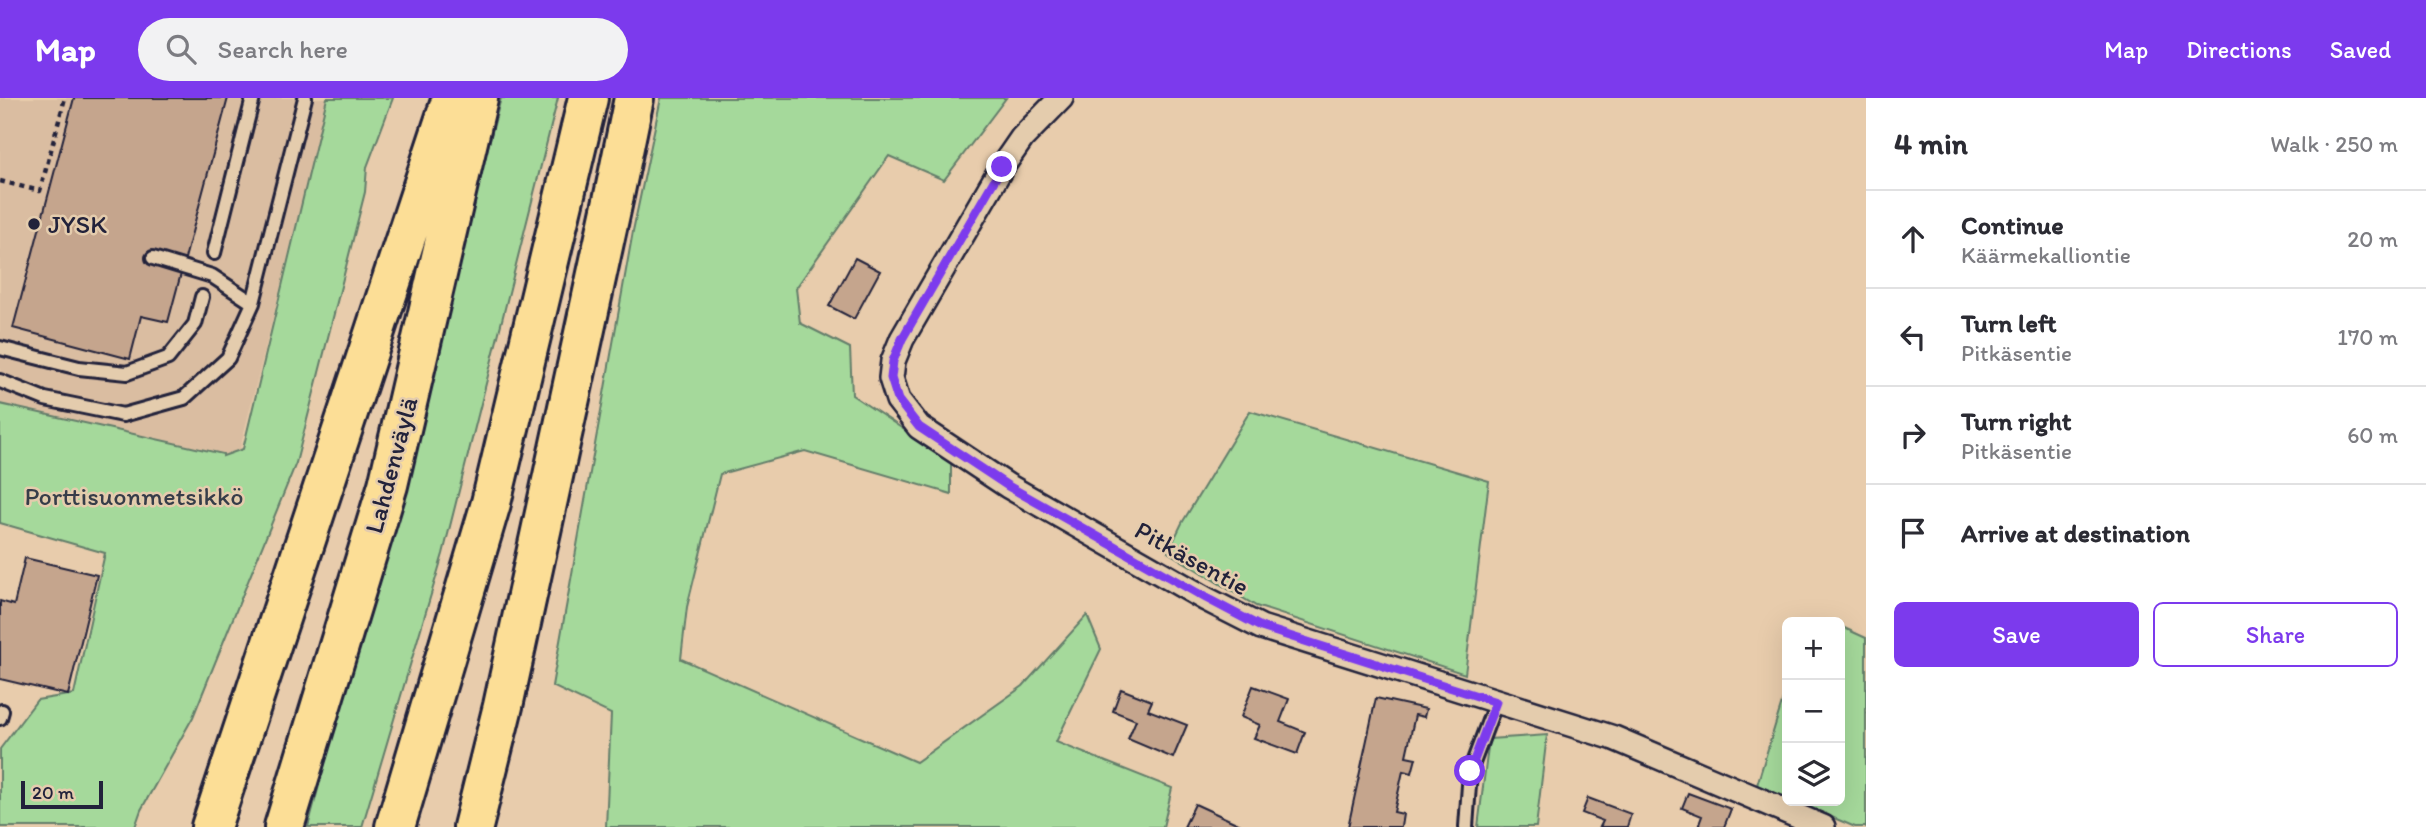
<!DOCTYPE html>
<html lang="en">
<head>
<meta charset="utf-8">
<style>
  body { margin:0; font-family:Itim,sans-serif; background:#f2f2f3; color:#2b2b33 }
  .controls { position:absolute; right:21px; bottom:21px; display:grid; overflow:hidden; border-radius:10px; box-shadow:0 7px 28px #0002 }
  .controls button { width:63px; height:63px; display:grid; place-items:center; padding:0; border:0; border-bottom:2px solid #e1e1e2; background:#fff; color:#2b2b33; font:35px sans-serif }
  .scale { position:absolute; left:21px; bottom:18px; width:82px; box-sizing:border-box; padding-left:7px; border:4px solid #22223b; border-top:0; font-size:19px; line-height:24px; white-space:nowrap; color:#22223b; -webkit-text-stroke:5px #e4ccad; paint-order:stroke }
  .stop { position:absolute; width:21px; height:21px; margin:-16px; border:5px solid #7c3aed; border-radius:50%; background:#fff }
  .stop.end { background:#7c3aed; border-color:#fff; box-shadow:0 2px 7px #0008 }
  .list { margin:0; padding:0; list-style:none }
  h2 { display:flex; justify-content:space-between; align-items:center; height:91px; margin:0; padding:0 28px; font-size:30px }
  h2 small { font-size:23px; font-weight:400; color:#7c7c81 }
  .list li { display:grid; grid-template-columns:46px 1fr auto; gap:21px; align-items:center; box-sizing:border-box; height:98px; padding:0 28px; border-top:2px solid #e1e1e2 }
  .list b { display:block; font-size:26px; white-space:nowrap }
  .list p { margin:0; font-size:23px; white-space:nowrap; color:#7c7c81 }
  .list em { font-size:23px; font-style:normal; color:#7c7c81 }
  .actions { display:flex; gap:14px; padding:21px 28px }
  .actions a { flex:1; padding:16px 0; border:2px solid #7c3aed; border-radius:10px; text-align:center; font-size:24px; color:#7c3aed }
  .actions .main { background:#7c3aed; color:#fff }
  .icon { flex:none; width:38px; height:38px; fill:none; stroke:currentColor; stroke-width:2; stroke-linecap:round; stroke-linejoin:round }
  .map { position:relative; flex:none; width:1866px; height:729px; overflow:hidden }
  header { display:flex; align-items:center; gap:42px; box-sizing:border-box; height:98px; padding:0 35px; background:#7c3aed; color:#fff }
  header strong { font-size:33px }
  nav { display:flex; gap:38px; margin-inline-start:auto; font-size:24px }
  .search { width:490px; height:63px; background:#f2f2f3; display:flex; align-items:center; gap:18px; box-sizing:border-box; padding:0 24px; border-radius:38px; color:#7c7c81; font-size:26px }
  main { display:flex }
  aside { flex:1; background:#fff }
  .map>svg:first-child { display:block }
  .built { fill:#dabda1 }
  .green { fill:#a5d99b; stroke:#647e6b; stroke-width:2 }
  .building { fill:#c5a58d; stroke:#22223b; stroke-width:2 }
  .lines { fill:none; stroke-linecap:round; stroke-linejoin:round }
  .lane-casing { stroke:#22223b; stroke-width:18 }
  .street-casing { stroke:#22223b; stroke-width:28 }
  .highway-casing { stroke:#22223b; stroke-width:44 }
  .path { stroke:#22223b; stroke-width:4.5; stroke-dasharray:5 5; stroke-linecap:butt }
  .lane { stroke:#e4ccad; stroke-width:12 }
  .street { stroke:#e4ccad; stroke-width:23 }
  .highway { stroke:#fcde96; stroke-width:38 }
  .route { stroke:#7c3aed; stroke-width:9 }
  .poi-dot { fill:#22223b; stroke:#e4ccad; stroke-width:2.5 }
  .labels { text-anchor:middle; stroke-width:5; stroke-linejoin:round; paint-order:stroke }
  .poi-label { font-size:26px; fill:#22223b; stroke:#e4ccad; text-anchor:start }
  .street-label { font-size:26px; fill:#22223b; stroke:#e4ccad }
  .park-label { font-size:26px; fill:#363d49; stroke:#e4ccad }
</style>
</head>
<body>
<header>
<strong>Map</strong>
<div class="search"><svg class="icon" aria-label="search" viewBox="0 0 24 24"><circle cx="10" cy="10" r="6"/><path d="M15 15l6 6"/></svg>Search here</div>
<nav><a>Map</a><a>Directions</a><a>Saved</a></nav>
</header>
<main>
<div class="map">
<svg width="1866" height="729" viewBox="0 0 1866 729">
  <rect width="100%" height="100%" fill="#e8ccac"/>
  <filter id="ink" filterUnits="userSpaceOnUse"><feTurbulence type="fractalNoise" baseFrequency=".0143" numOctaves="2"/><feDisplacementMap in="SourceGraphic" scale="14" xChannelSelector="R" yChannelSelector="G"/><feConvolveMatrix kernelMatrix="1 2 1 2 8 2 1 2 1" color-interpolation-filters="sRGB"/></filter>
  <g filter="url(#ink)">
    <!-- built -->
    <path class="built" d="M0,0H328L238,359L0,306Z"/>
    <!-- green -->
    <path class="green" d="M327,0H393L367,69L365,94L296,365L193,619L141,712L135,729H0V651L37,602L74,596L105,455L0,425V306L223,356V358L243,351Z
      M501,0H558L443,456L362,729H308Z
      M661,0H1006L944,82L889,58L796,190L800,225L850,250L852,297L951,363V396L805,353L720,376L687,509L681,561L916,664L1023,588L1087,517L1101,551L1056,644L1172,690L1163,729H606L611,616L552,588L633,133Z
      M1250,313L1489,383L1465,576L1256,508L1168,454L1182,425Z
      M1840,528L1866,540V729H1855L1794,703H1840Z
      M1787,588V700L1757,687Z
      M1547,637L1536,729H1478L1489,641Z"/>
    <!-- building -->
    <path class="building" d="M74,0H228L168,224L141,218L130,261L13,230Z
      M855,160L880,173L854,221L829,208Z
      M25,460L97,477L68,597L0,581V503L14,507Z
      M1253,588L1289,601L1280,624L1305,634L1297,656L1254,640L1260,627L1241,619Z
      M1121,591L1152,603L1148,612L1187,627L1173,660L1128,641L1136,622L1113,613Z
      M1376,600L1426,611L1424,619L1415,617L1406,658L1416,660L1412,675L1403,673L1394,714L1403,716L1401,729H1348Z
      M1688,695L1731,711L1724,729H1698L1702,718L1682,710Z
      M1588,700L1631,716L1627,729H1600L1603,723L1582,715Z
      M1195,706L1245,729H1184Z"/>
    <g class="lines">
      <defs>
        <path id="lane" d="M214,155L253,0
          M153,160L212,178L253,205
          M0,250L79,270L127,275L168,260L195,226L202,199
          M0,283L45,301L123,317L184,300L228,260L253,205L305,0
          M0,620L2,613
          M1466,729L1470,673L1496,604"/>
        <path id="street" d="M1061,0L1022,40L1002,69L902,241L893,263L891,280L898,302L919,329L1008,388L1206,501L1261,529L1614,640L1823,729"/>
        <path id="highway" d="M211,729L452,0
          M284,729L388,387L478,0
          M395,729L491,405L588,0
          M473,729L503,608L615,93L634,0"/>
      </defs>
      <!-- lane casing -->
      <use href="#lane" class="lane-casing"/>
      <!-- street casing -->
      <use href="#street" class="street-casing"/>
      <!-- highway casing -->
      <use href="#highway" class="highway-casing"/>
      <!-- path -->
      <path class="path" d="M0,83L40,93L65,0"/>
      <!-- lane -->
      <use href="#lane" class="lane"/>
      <!-- street -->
      <use href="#street" class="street"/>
      <!-- highway -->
      <use href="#highway" class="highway"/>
    </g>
  </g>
  <g class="lines" filter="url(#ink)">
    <!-- route -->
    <path class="route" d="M1002,69L902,241L893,263L891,280L898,302L919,329L1008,388L1206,500L1261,529L1496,604L1470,673"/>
  </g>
  <!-- markers -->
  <circle class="poi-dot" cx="34" cy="126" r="7"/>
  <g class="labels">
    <!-- poi labels -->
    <g class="poi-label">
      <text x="48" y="135">JYSK</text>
    </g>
    <!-- street labels -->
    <g class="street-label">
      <text transform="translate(391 367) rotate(-75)" y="9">Lahdenväylä</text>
      <text transform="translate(1192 460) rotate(29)" y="9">Pitkäsentie</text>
    </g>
    <!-- park labels -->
    <g class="park-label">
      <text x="134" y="407">Porttisuonmetsikkö</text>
    </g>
  </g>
</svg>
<div class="controls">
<button>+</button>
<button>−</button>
<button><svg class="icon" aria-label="layers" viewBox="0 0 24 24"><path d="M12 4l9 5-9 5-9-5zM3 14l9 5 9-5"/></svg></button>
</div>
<div class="scale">20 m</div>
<div class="stop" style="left:1470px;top:673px"></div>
<div class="stop end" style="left:1002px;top:69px"></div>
</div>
<aside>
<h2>4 min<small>Walk · 250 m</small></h2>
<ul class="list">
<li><svg class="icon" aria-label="ahead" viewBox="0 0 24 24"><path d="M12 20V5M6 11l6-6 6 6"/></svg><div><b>Continue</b><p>Käärmekalliontie</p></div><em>20 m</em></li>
<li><svg class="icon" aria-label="left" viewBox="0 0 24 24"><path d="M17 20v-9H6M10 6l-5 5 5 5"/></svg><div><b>Turn left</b><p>Pitkäsentie</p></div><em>170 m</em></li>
<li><svg class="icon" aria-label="right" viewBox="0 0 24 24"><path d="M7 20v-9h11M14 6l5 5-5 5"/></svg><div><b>Turn right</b><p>Pitkäsentie</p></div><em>60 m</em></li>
<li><svg class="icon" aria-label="arrive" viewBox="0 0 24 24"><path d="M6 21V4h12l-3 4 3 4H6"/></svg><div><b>Arrive at destination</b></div></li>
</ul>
<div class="actions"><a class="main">Save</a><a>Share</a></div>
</aside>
</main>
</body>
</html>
